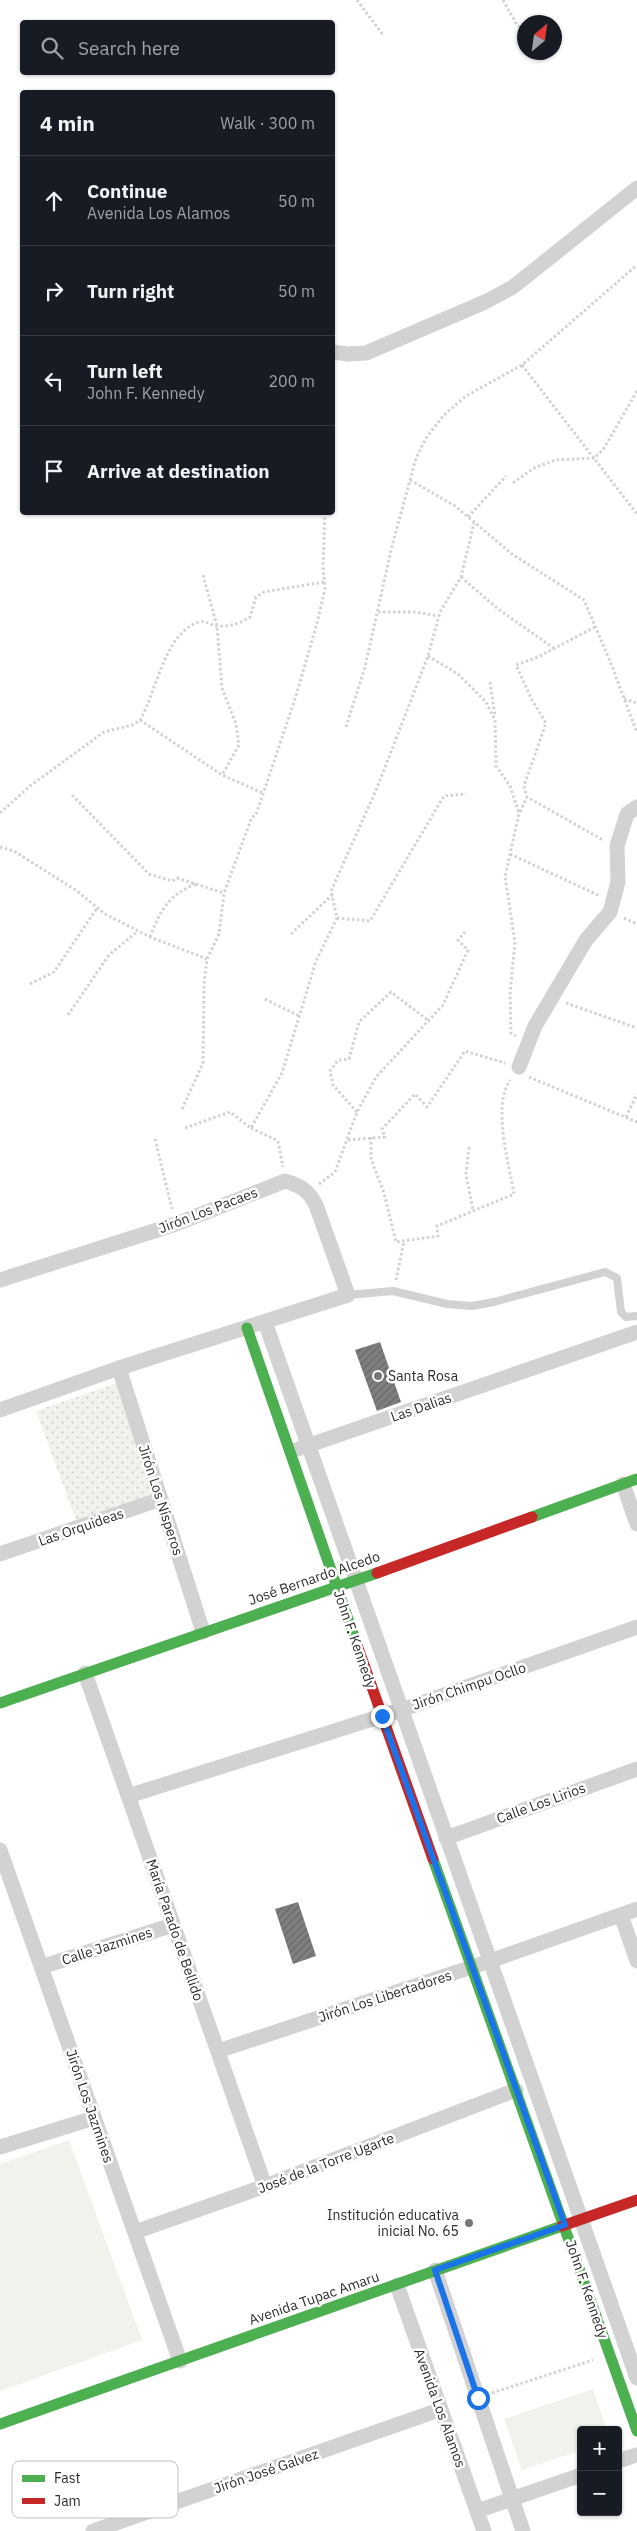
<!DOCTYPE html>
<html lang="en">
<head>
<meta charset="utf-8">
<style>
  body { margin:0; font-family:"IBM Plex Sans",sans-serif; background:#242831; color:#f1f3f6 }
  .controls { position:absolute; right:15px; bottom:15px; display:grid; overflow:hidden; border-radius:5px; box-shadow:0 1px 4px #0004 }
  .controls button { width:45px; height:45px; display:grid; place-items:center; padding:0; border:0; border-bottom:1px solid #363941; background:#171b24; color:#f1f3f6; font:25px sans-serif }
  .compass { position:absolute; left:517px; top:15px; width:45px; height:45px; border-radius:50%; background:#171b24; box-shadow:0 1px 4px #0004; rotate:29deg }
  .stop { position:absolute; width:15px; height:15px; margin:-11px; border:4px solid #1a73e8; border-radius:50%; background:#fff }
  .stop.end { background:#1a73e8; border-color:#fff; box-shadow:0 1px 5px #0008 }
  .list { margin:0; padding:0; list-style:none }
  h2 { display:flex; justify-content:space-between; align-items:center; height:65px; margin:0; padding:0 20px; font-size:21px }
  h2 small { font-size:16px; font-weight:400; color:#9ea1a6 }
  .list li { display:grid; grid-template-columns:32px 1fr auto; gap:15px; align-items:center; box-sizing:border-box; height:90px; padding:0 20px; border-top:1px solid #363941 }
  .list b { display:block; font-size:19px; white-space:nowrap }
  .list p { margin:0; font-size:16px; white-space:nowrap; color:#9ea1a6 }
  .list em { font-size:16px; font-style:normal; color:#9ea1a6 }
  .icon { flex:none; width:28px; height:28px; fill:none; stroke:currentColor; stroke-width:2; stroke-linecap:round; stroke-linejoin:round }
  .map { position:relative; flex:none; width:637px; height:2531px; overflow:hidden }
  .search { position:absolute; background:#171b24; box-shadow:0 1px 4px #0004; left:20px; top:20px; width:315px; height:55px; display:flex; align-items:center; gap:12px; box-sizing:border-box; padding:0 18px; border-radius:5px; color:#9ea1a6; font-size:19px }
  .panel { position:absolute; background:#171b24; box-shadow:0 1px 4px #0004; left:20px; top:90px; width:315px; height:425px; border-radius:5px }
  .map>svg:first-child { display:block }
  .grass { fill:#f0f3ec }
  .park { fill:url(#park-dots) }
  .building { fill:url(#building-hatch) }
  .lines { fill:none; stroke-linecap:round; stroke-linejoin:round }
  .path { stroke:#d2d2d2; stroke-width:3; stroke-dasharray:2.5 2.5; stroke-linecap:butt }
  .lane { stroke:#d2d2d2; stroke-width:8 }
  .street { stroke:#d2d2d2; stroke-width:15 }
  .fast { stroke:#4caf50; stroke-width:11 }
  .jam { stroke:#c62828; stroke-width:11 }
  .route { stroke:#1a73e8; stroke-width:6 }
  .poi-dot { fill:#767676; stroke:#fff; stroke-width:2 }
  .labels { text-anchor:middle; stroke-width:5; stroke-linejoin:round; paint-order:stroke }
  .street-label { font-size:14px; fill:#2d2d2d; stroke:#fff }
  .poi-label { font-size:14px; fill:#2d2d2d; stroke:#fff; text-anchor:start }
  .key { fill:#fff; stroke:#c0c0c0; stroke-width:1 }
  .key-label { font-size:14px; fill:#2d2d2d }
</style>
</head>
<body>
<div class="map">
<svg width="637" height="2531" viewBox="0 0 637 2531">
  <defs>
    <pattern id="park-dots" width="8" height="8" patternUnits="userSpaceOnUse" patternTransform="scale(1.25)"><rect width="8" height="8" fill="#f0f3ec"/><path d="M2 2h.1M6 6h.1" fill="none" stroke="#ced1cb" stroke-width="1.8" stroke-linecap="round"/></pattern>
    <pattern id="building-hatch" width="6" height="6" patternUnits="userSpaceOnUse" patternTransform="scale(1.25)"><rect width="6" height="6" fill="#7e7e7e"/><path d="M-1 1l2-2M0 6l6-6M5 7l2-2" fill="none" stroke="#686868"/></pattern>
  </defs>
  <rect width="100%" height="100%" fill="#fff"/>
  <!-- grass -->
  <path class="grass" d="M69,2140L142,2340L0,2391V2164Z
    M593,2389L607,2430H581V2450L522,2470L504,2419Z"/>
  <!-- park -->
  <path class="park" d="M120,1382L157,1494L77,1523L36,1411Z"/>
  <!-- building -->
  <path class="building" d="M380,1342L401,1402L377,1411L355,1350Z
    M298,1902L316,1956L293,1964L275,1909Z"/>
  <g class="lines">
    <!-- path -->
    <path class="path" d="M357,0L383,35
      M503,0L517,25L524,30
      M554,32H558
      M522,365L637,514
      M410,480L455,506L512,554L584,600L612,666L637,733
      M513,483L534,468L555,460L594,458L603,450L637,391
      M468,517L506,476
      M203,575L217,626L222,688L236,724L239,745L222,775
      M461,577L498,609L555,649
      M378,612H415L438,616
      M595,627L538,657L516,665L532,700L546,723L524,786L527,797L603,840
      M428,656L458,674L486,702L495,720L496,766L510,786L519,813L505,877L515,942L510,994L511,1033L516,1036
      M490,682L495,716
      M624,699L637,703
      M140,720L222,775L263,793
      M346,727L365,667L392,546L416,458L426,438L443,416L466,396L522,365L637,265
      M72,795L149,874L172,881L177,878L224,893
      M520,812L527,797
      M0,813L30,786L104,732L132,725L140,720C156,694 164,633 199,622C206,620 210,625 217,626C229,627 241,623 250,617L256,597L264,592L324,582
      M0,847L14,851L77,891L105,914L150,937L207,959
      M510,854L600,896
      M337,918L370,921L444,796L466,794
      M624,918L637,924
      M291,934L332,895
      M150,937C160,911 168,895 196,884
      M30,984L54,972L97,908
      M265,999L299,1016
      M566,1003L637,1028
      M68,1015L109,955L138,931
      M529,1077L637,1122
      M182,1109L203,1063L204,984L207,959L219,934L224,893L252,817L256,815L296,696L317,623L325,589L323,567L325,512
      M357,1112L333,1085L330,1071L338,1060L349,1059L359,1022L391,992L429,1021
      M626,1117L637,1094
      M185,1128L230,1112L251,1128L282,1073L316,961L337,918L331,891L377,788L428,656L440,612L461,577L474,523
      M251,1128L278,1141L283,1167
      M371,1137V1159L384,1193L396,1242L438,1236L437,1226L514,1194C509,1163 492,1107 510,1080
      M155,1139L172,1209
      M348,1140L385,1137L382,1129L415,1094L427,1107L465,1051L505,1063
      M469,1147L466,1174L473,1210
      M319,1184L335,1172L357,1112L376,1077L443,1005L468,950L458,940L465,932
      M396,1280L404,1241
      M492,2393L593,2360"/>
    <!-- lane -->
    <path class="lane" d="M348,1295L393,1291L447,1304L472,1306L494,1302L605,1272L617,1278L621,1312L626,1317L637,1316"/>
    <!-- street -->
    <path class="street" d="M332,352L348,354L366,353L485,302L513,287L637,188
      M519,1067L535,1026L586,940L610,912L618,882L617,846L627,814L637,807
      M0,1280L176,1224L285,1181C301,1186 308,1190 316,1205L348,1295L119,1368L0,1410
      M265,1322L637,2378
      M119,1368L203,1632
      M298,1449L637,1332
      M623,1484L637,1524
      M0,1554L161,1499
      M85,1673L265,2186
      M128,1796L401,1710L637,1627
      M446,1838L637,1769
      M0,1850L180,2361
      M621,1915L637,1961
      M41,1967L173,1925
      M218,2051L490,1961L637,1909
      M0,2147L94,2118
      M135,2232L265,2186L516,2090
      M435,2270L523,2531
      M397,2285L484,2531
      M618,2461L637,2455
      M477,2511L581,2475
      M93,2531L439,2410"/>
    <!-- fast -->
    <path class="fast" d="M247,1328L357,1645
      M532,1517L637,1479
      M0,1703L377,1573
      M433,1859L637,2431
      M0,2424L562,2226"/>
    <!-- jam -->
    <path class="jam" d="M377,1573L532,1517
      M357,1645L433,1859
      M562,2226L637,2200"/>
  </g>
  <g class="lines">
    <!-- route -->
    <path class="route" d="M382,1716L565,2225L435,2270L478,2398"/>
  </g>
  <!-- markers -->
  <g class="poi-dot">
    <circle cx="378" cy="1376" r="5"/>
    <circle cx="469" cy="2223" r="5"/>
  </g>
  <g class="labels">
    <!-- street labels -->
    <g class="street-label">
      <text transform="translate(208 1210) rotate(-21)" y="5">Jirón Los Pacaes</text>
      <text transform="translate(421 1407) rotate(-19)" y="5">Las Dalias</text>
      <text transform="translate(161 1500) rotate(72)" y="5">Jirón Los Nísperos</text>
      <text transform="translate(81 1527) rotate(-19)" y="5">Las Orquideas</text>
      <text transform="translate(314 1578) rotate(-19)" y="5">José Bernardo Alcedo</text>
      <text transform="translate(355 1639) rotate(71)" y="5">John F. Kennedy</text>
      <text transform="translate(469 1686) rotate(-19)" y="5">Jirón Chimpu Ocllo</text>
      <text transform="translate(541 1803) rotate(-20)" y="5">Calle Los Lirios</text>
      <text transform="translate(175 1930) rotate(71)" y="5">María Parado de Bellido</text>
      <text transform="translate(107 1946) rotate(-18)" y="5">Calle Jazmines</text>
      <text transform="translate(385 1996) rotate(-18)" y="5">Jirón Los Libertadores</text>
      <text transform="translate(90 2106) rotate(71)" y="5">Jirón Los Jazmines</text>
      <text transform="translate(326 2163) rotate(-21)" y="5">José de la Torre Ugarte</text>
      <text transform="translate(587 2289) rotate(71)" y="5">John F. Kennedy</text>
      <text transform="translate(314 2298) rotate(-19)" y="5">Avenida Tupac Amaru</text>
      <text transform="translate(440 2408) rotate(70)" y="5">Avenida Los Alamos</text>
      <text transform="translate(266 2471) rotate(-19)" y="5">Jirón José Galvez</text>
    </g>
    <!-- poi labels -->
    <g class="poi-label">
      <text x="388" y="1381">Santa Rosa</text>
      <text x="459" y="2220" text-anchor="end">Institución educativa<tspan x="459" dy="16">inicial No. 65</tspan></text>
    </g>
  </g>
  <!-- legend -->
  <rect x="12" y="2461" width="166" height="57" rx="8" class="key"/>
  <rect x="22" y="2475" width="23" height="7" fill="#4caf50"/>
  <rect x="22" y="2498" width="23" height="6" fill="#c62828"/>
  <g class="key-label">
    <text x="54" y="2483">Fast</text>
    <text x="54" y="2506">Jam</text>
  </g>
</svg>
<div class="controls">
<button>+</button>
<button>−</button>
</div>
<svg class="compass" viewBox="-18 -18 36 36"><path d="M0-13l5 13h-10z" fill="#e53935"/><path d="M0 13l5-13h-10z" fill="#9ea1a6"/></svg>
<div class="stop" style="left:478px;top:2398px"></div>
<div class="stop end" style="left:382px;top:1716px"></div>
<div class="search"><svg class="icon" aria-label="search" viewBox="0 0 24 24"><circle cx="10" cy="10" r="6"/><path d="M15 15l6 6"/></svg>Search here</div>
<section class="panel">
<h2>4 min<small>Walk · 300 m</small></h2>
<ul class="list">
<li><svg class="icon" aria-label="ahead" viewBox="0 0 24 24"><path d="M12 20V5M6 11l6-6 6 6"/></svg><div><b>Continue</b><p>Avenida Los Alamos</p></div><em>50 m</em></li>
<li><svg class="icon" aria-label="right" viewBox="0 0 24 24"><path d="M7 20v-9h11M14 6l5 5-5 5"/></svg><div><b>Turn right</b></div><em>50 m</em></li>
<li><svg class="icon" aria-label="left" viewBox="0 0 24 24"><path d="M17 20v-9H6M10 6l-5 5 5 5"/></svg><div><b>Turn left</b><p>John F. Kennedy</p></div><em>200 m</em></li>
<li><svg class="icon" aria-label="arrive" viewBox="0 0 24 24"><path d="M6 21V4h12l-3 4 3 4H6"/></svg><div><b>Arrive at destination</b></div></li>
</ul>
</section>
</div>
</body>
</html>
